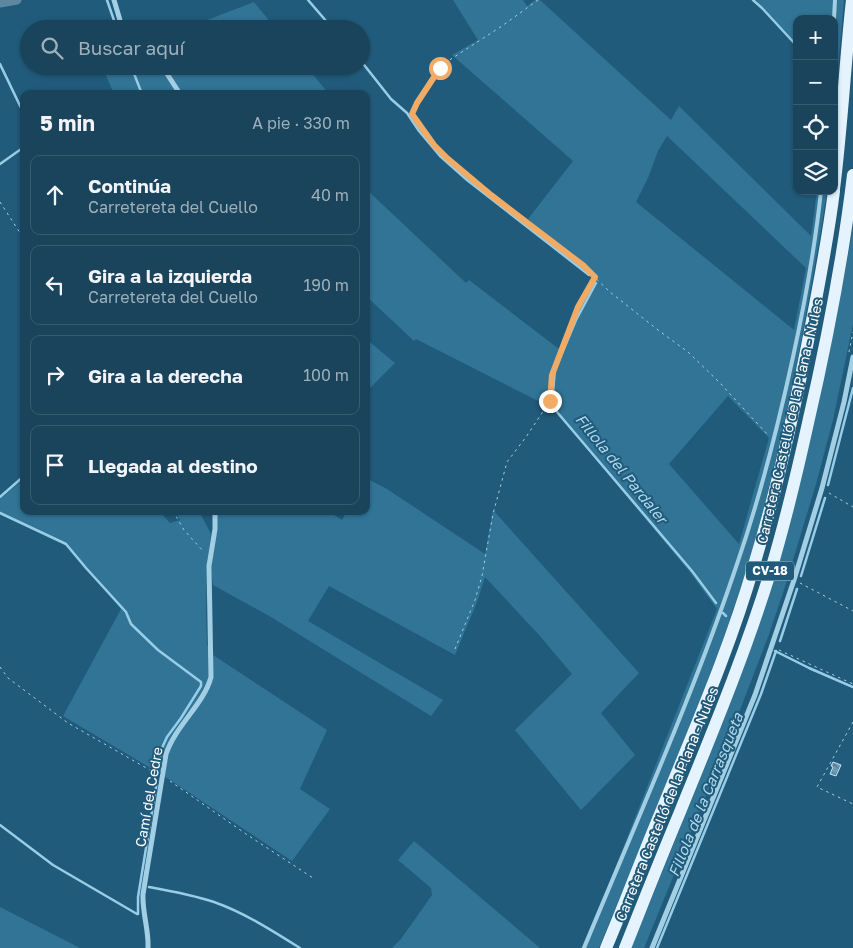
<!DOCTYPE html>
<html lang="es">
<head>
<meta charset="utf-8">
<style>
  body { margin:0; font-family:"Golos Text",sans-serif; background:#264e65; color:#f1f3f6 }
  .controls { position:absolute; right:15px; top:15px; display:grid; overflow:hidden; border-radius:10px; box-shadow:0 1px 4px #0004 }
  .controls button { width:45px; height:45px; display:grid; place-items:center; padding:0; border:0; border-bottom:1px solid #375c72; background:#19445c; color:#f1f3f6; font:25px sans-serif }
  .stop { position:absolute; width:15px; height:15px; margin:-11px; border:4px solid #f2ab65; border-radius:50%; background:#fff }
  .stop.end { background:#f2ab65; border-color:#fff; box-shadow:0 1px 5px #0008 }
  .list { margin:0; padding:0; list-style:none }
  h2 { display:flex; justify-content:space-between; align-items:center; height:65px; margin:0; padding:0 20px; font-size:21px }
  h2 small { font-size:16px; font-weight:400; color:#9fb0bb }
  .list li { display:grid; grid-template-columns:32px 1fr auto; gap:15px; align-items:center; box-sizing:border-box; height:80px; margin:0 10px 10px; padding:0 10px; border:1px solid #375c72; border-radius:10px }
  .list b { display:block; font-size:19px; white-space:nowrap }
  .list p { margin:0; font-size:16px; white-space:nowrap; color:#9fb0bb }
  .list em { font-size:16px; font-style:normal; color:#9fb0bb }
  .icon { flex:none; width:28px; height:28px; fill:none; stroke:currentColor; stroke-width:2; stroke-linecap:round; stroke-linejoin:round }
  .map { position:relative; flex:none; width:853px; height:948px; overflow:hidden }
  .search { position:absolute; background:#19445c; box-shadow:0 1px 4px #0004; left:20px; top:20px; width:350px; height:55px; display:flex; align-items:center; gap:12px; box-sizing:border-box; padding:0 18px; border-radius:28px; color:#9fb0bb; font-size:19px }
  .panel { position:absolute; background:#19445c; box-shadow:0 1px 4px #0004; left:20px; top:90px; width:350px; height:425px; border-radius:10px }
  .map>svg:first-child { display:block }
  .green { fill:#317496; fill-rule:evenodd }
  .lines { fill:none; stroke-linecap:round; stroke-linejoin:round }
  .stream { stroke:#97cde7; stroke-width:2.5 }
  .canal { stroke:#5d889f; stroke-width:9 }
  .building { fill:url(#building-cross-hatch); stroke:#c6e5f4 }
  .path { stroke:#a3cfe5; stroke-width:1; stroke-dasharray:2.5 4; stroke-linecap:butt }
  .service { stroke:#a3cfe5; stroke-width:4 }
  .minor { stroke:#a3cfe5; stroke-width:5 }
  .primary { stroke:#e4f3fd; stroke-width:12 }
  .route { stroke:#f2ab65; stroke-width:6 }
  .labels { text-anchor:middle; stroke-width:4; stroke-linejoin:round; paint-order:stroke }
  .shield { fill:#215b7b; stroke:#bcced7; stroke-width:1 }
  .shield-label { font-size:12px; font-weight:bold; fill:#fff }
  .street-label { font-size:14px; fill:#fff; stroke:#215b7b }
  .water-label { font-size:15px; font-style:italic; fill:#aed8ed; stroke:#215b7b }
</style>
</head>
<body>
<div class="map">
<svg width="853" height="948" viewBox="0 0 853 948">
  <defs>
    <pattern id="building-cross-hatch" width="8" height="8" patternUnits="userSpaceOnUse" patternTransform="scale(1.25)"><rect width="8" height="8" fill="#6b9bb5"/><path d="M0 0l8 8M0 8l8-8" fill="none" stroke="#607f90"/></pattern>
  </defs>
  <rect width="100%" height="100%" fill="#215b7b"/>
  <!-- green -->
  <path class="green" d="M453,0H523L527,6L535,0H540L671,120L679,106L811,236L817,191H827C819,245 809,299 799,352C784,428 767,503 744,577C704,703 650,825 599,948H581L603,899L717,609L689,571L554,409L416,339L414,341L366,296V189L466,283L469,280L559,349L575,306L593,277V273L528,219L573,161L452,55L478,40ZM667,136L806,268L794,330L636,202L648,178L658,151ZM728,396L769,438L739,544L669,464Z
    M756,0H844L838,68L834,120V19H797V44Z
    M254,2L276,29H184Z
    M102,66H306L329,94H114Z
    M853,228V324L833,420L816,484L783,593L768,637L718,767L644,948H631L705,767L798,492L834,331Z
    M366,339L395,363L366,392Z
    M366,478L387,489L485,554L493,510L639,673L601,713L635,755L581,810L515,730L572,674L539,635L485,577L477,602L455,655L329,586L308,621L443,700L431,716L271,617L213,585C209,561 215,535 217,511H328L342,520L347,511H366Z
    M24,479V511H159L170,523L180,520L175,511H199L211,534L207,564L206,613L207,645L213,655L327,730L300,789L330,809L292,861L164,776L63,716L121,609L65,545L60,541L0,514V499Z
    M414,841L540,948H392L401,939L432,895L431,888L398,860Z
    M0,907L80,948H0Z"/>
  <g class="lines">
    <!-- stream -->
    <path class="stream" d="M107,0L117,29
      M308,0L333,29
      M753,0L762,8L797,46
      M361,61L391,99L407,113L419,131L440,156L467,180L589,275
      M0,64L24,114
      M131,66L142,94
      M0,164L24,147
      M596,283L576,320L555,370L552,402L557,412L692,571L716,603
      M828,485L853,388
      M0,497L24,476
      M0,513L66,544L86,568L126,612L131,624L158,650L201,682V686L181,718L167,737L161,750L158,770
      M801,576L825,498
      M723,613L726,616
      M780,641L797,589
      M775,651L809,668L853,687
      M0,825L53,865L137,914H138V897L157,781
      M149,887C171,891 193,895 214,902C245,913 273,931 300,948
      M657,948L761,694L776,651"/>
    <!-- canal -->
    <path class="canal" d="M0,3L17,0"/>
  </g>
  <!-- building -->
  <path class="building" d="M833,762L841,765L836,776L830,774L833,767L831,766Z"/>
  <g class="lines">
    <!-- path -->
    <path class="path" d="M538,0L502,26L448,61L440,68L417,103L412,114L434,145L447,158L491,195L584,267L610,292L658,330L688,352L720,383L768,435
      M0,202L24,239
      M849,352L853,332
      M829,493L853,507
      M173,511L184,530L204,552
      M800,583L853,611
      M455,649L475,600L482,576L493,514L507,462L526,437L550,401L552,375L578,307L594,278
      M779,650L853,684
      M0,667L8,678L68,723L155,773
      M853,722L817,787L853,804
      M170,781L246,834L313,878"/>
    <!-- service -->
    <path class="service" d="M834,19L835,0
      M584,948C637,820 694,693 738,561C761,494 778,426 793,357C805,302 815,247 821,191"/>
    <!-- minor -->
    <path class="minor" d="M114,0L122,27L123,29
      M162,66L180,94
      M148,948C149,930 142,912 143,894L166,754C176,725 204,704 211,677L209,566L215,529V511
      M652,948L755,695L794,580L822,488L844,402L853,357"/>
    <!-- primary -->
    <path class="primary" d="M834,189C842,126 845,63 852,0
      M606,948C626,901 643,854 663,807C695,728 730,648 754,565C775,496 791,426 805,356C816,301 827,247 834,191
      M625,948C643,903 661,857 680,812C712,733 745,654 770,573C785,523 797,473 808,423C827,341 843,259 853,175"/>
  </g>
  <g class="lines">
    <!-- route -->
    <path class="route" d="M440,68L417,103L412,114L434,145L447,158L491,195L584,266L595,277L578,307L552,375L550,401"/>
  </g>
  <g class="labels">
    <!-- shield labels -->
    <rect class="shield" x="746" y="561.5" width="48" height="19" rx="4"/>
    <g class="shield-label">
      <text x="770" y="575">CV-18</text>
    </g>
    <!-- street labels -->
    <g class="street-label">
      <text transform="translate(790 421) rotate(-77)" y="5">Carretera Castelló de la Plana - Nules</text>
      <text transform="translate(149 797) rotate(-80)" y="5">Camí del Cedre</text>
      <text transform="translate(667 804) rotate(-68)" y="5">Carretera Castelló de la Plana - Nules</text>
    </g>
    <!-- water labels -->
    <g class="water-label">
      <text transform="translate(621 469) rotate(51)" y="5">Fillola del Pardaler</text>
      <text transform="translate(706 795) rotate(-68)" y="5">Fillola de la Carrasqueta</text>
    </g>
  </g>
</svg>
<div class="controls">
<button>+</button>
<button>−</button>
<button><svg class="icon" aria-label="locate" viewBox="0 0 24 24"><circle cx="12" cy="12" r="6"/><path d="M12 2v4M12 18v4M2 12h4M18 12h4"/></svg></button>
<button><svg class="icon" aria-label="layers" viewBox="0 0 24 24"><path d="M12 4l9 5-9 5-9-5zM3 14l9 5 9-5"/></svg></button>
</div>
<div class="stop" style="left:440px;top:68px"></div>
<div class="stop end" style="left:550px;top:401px"></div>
<div class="search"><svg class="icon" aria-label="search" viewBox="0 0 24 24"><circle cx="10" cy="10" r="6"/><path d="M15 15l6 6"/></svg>Buscar aquí</div>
<section class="panel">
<h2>5 min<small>A pie · 330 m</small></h2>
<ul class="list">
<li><svg class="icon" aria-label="ahead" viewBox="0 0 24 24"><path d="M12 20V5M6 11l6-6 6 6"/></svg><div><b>Continúa</b><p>Carretereta del Cuello</p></div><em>40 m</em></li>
<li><svg class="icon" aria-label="left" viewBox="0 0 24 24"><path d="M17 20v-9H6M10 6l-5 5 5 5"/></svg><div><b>Gira a la izquierda</b><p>Carretereta del Cuello</p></div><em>190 m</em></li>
<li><svg class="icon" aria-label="right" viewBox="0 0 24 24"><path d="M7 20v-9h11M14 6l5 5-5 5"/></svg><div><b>Gira a la derecha</b></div><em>100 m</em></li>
<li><svg class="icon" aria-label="arrive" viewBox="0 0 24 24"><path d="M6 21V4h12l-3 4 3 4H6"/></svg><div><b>Llegada al destino</b></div></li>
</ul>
</section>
</div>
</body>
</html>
